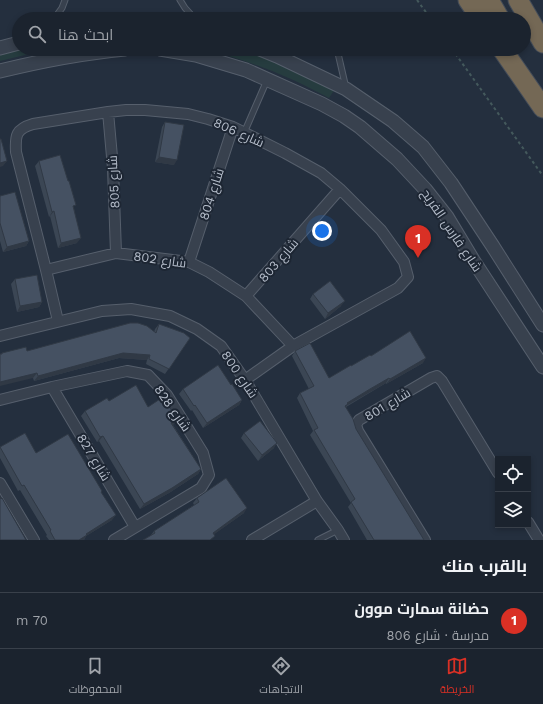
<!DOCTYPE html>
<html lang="ar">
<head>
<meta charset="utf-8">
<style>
  body { margin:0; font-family:"Work Sans",Cairo,sans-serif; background:#242b36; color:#f1f3f6; direction:rtl }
  .controls { position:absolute; right:12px; bottom:12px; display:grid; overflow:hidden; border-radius:0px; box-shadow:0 2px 6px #0003 }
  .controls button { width:36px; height:36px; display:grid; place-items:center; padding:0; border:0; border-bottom:1px solid #39404a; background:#1b232e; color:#f1f3f6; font:20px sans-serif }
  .you { position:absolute; left:322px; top:231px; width:14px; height:14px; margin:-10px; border:3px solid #fff; border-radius:50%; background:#1a73e8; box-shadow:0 0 0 6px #1a73e833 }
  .badge { display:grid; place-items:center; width:26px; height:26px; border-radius:50%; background:#d93025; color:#fff; font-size:13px; font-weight:700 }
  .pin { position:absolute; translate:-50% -33px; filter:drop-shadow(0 1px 2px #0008) }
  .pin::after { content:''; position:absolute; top:21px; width:14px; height:12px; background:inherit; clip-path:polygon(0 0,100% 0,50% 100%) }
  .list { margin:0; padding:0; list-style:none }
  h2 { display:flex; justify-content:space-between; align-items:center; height:52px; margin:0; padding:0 16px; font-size:17px }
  h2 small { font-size:13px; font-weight:400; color:#a0a4aa }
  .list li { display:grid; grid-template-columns:26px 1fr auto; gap:12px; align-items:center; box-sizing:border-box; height:56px; padding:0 16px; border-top:1px solid #39404a }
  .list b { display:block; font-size:15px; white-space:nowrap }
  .list p { margin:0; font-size:13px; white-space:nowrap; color:#a0a4aa }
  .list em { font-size:13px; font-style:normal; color:#a0a4aa }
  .icon { flex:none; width:22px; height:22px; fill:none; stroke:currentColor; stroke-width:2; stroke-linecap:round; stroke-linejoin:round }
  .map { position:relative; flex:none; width:543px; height:540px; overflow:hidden; direction:ltr }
  .search { position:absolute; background:#1b232e; box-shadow:0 2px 6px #0003; left:12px; right:12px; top:12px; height:44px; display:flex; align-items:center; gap:10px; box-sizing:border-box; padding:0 14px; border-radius:22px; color:#a0a4aa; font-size:15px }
  .sheet { height:108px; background:#1b232e }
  nav { display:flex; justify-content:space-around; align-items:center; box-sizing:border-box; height:56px; border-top:1px solid #39404a; background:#1b232e; font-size:11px; color:#a0a4aa }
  nav a { display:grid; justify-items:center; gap:2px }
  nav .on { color:#d93025 }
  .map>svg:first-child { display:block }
  .green { fill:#263c3f }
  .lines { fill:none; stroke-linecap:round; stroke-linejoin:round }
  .service-casing { stroke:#565f6c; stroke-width:7 }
  .minor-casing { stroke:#565f6c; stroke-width:12 }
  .tertiary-casing { stroke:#565f6c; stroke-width:15 }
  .motorway-casing { stroke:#434c59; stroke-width:21 }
  .path { stroke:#44595c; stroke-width:2; stroke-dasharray:3 3; stroke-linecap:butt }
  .service { stroke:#38414e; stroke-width:5 }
  .minor { stroke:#38414e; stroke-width:10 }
  .tertiary { stroke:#38414e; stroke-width:13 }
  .motorway { stroke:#746855; stroke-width:19 }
  .wall { fill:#3b4654 }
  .shaded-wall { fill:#303945 }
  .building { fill:#455162; stroke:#303945 }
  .labels { text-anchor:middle; stroke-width:4; stroke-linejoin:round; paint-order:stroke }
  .street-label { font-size:13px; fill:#b4bcc9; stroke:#1d2633 }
</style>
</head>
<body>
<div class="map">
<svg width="543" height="540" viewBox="0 0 543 540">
  <rect width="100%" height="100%" fill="#242f3e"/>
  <!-- green -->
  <path class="green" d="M19,49H50L0,61V50Z
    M202,49H246L262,55L335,89L329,98C287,75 248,60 202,49Z"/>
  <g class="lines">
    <defs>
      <path id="service" d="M180,0L185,8L195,19
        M54,19L62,8L65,0
        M337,49L346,88
        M244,133L267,80
        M318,540L338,530"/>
      <path id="minor" d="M108,112L113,168L116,253
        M189,262L233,127
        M46,270L116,253L189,262L209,272L246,296L293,346
        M246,296L340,189
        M58,321L46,270L16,152C15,135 16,129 33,124L108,112L126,110H145L188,114L208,119L233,127L285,153L321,173L340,189L381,230L404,262L408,277L398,288L293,346L245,380
        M0,336L102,311L131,309L170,316L197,329L221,346L245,380L317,501L338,530L344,540
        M52,387L135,527
        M0,400L52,387L127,371L148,375L167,395L203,453L209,475L201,488L114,540
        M0,483L34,540
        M528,522L539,540
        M252,540L317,501
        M425,540L358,431L356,425L359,420L431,378L437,376L442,381L498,473"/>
      <path id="tertiary" d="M0,48L19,43
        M160,49L196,55L246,70L322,104L344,116L360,127L397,159L425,189L447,217L473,260L543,367
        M260,49L277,56L346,89L393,121L423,147L451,183L492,245L543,325
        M0,71C41,61 83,53 125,49"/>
      <path id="motorway" d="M468,0L481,19
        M489,0L500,19
        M518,0L543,43
        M502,49L543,108"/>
    </defs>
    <!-- service casing -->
    <use href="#service" class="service-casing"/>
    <!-- minor casing -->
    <use href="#minor" class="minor-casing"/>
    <!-- tertiary casing -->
    <use href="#tertiary" class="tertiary-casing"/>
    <!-- motorway casing -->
    <use href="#motorway" class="motorway-casing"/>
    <!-- path -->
    <path class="path" d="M417,0L431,19
      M452,49L543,176"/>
    <!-- service -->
    <use href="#service" class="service"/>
    <!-- minor -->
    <use href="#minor" class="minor"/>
    <!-- tertiary -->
    <use href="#tertiary" class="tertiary"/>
    <!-- motorway -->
    <use href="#motorway" class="motorway"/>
  </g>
  <!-- wall -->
  <path class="wall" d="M165,122L174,165L155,162L162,127Z
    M39,161L74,208L77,243L58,248L50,216L49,217L35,166Z
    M0,196L29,241L26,246L3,252L0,241Z
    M15,279L42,302L39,307L17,312L11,284Z
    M313,294L341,306L325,319L310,299Z
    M159,324L190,338L165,374L146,364L147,360L119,358L34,381L33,378L1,354L2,353L27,351L154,332L155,329Z
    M295,351L329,378L351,366L423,363L386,384V383L346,407L356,429L424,540H367L348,507L351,503L310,435L313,431L297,398L300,393L309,389L292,356Z
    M231,385L242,400L239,405L203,428L192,410L191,411L179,394L183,389Z
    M109,401L148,407L177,419L173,425L201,469L198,474L169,493L140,509L99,441L97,442L81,416L85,411Z
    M244,433L274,448L258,461L241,438Z
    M0,447L36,453L101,492L112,520L86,536L84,540H49L46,536L47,535L20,490L18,491L0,458Z
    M197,498L244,513L214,534L151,535L154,531L194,505L193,503Z"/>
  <!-- shaded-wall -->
  <path class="shaded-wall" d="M159,157L177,160L174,165L155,162Z
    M7,161L3,166L0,167V163Z
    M54,211L50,216L49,217L52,212Z
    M81,238L77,243L58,248L61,243Z
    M29,241L26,246L3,252L7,247Z
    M345,301L341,306L325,319L328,313Z
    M42,302L39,307L17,312L20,306Z
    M123,353L150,355L147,360L119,358L34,381L38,376Z
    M426,358L423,363L386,384L390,379Z
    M37,373L33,378L0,386V382Z
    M389,378L386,383L346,406L344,410L342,411L347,403Z
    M242,400L239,405L203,428L207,423Z
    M177,419L174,424L168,428L171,423Z
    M103,436L99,441L97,442L100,437Z
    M277,443L274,448L258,461L262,455Z
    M201,469L198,474L169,493L140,509L144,504Z
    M247,508L244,513L209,538L213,533Z
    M116,515L112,520L86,536L84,540H79L86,534Z"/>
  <!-- building -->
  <path class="building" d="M165,122L184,125L177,160L159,157Z
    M0,139H1L7,161L0,163Z
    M60,155L68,181H69L76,205L73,206L81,238L61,243L54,211L52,212L39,161Z
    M15,192L29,241L7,247L0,223V196Z
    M37,275L42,302L20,306L15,279Z
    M330,281L345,301L328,313L313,294Z
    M130,323H138L147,326L156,333L159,324L184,333L190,338L169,369L149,359L150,355L123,353L38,376L37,373L0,382V354H2V353L26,347L27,351Z
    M410,331L426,358L390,379L389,378L370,389L347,403L348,404L345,406L353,419L356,429L424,540H374L351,502L355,499L314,430L318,428L300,393L314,386L295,351L310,343L329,378L351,365V366L370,355L371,356Z
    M218,365L231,385L232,384L242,400L207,423L195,405L194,406L183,389Z
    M136,385L148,407L163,397L177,419L171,423L201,469L172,488L144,504L103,436L100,437L85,411L107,398L109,401Z
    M260,421L277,443L262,455L244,433Z
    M25,433L36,453L68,434L102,491L101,492L116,515L86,534L87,535L79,540H55L50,531L51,530L24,485L22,486L0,447Z
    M226,478L247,508L213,533L215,536L210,540H143L155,533L154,531L199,502L197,498Z
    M0,496L1,499L2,498L26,540H0Z"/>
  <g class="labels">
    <!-- street labels -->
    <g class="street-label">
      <text transform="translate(239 132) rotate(24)" y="5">شارع 806</text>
      <text transform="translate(113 182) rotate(-93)" y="5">شارع 805</text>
      <text transform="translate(211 194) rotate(-72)" y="5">شارع 804</text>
      <text transform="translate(452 230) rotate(56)" y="5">شارع فارس الفريح</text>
      <text transform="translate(160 259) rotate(8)" y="5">شارع 802</text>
      <text transform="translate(278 260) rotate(-49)" y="5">شارع 803</text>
      <text transform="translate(240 374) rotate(56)" y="5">شارع 800</text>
      <text transform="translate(387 404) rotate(-31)" y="5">شارع 801</text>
      <text transform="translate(173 408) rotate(55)" y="5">شارع 828</text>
      <text transform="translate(94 457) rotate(59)" y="5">شارع 827</text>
    </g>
  </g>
</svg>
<div class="controls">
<button><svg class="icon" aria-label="locate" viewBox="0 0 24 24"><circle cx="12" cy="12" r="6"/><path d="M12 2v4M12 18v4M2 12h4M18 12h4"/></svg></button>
<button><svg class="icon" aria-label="layers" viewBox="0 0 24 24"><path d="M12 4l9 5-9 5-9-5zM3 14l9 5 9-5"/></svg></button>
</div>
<div class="you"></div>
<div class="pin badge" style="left:418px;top:258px">1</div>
<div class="search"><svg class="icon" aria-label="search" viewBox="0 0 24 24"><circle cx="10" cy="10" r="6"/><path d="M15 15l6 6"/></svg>ابحث هنا</div>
</div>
<section class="sheet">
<h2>بالقرب منك<small></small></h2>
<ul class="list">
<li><span class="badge">1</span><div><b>حضانة سمارت موون</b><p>مدرسة · شارع 806</p></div><em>70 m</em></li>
</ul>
</section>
<nav>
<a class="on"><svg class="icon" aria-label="map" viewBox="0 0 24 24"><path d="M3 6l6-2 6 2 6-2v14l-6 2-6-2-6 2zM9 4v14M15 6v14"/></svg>الخريطة</a>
<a><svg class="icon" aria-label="directions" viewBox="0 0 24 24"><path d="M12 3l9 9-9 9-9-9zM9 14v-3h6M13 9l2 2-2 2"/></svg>الاتجاهات</a>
<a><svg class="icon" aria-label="saved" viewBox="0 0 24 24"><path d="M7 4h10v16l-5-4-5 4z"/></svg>المحفوظات</a>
</nav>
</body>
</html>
